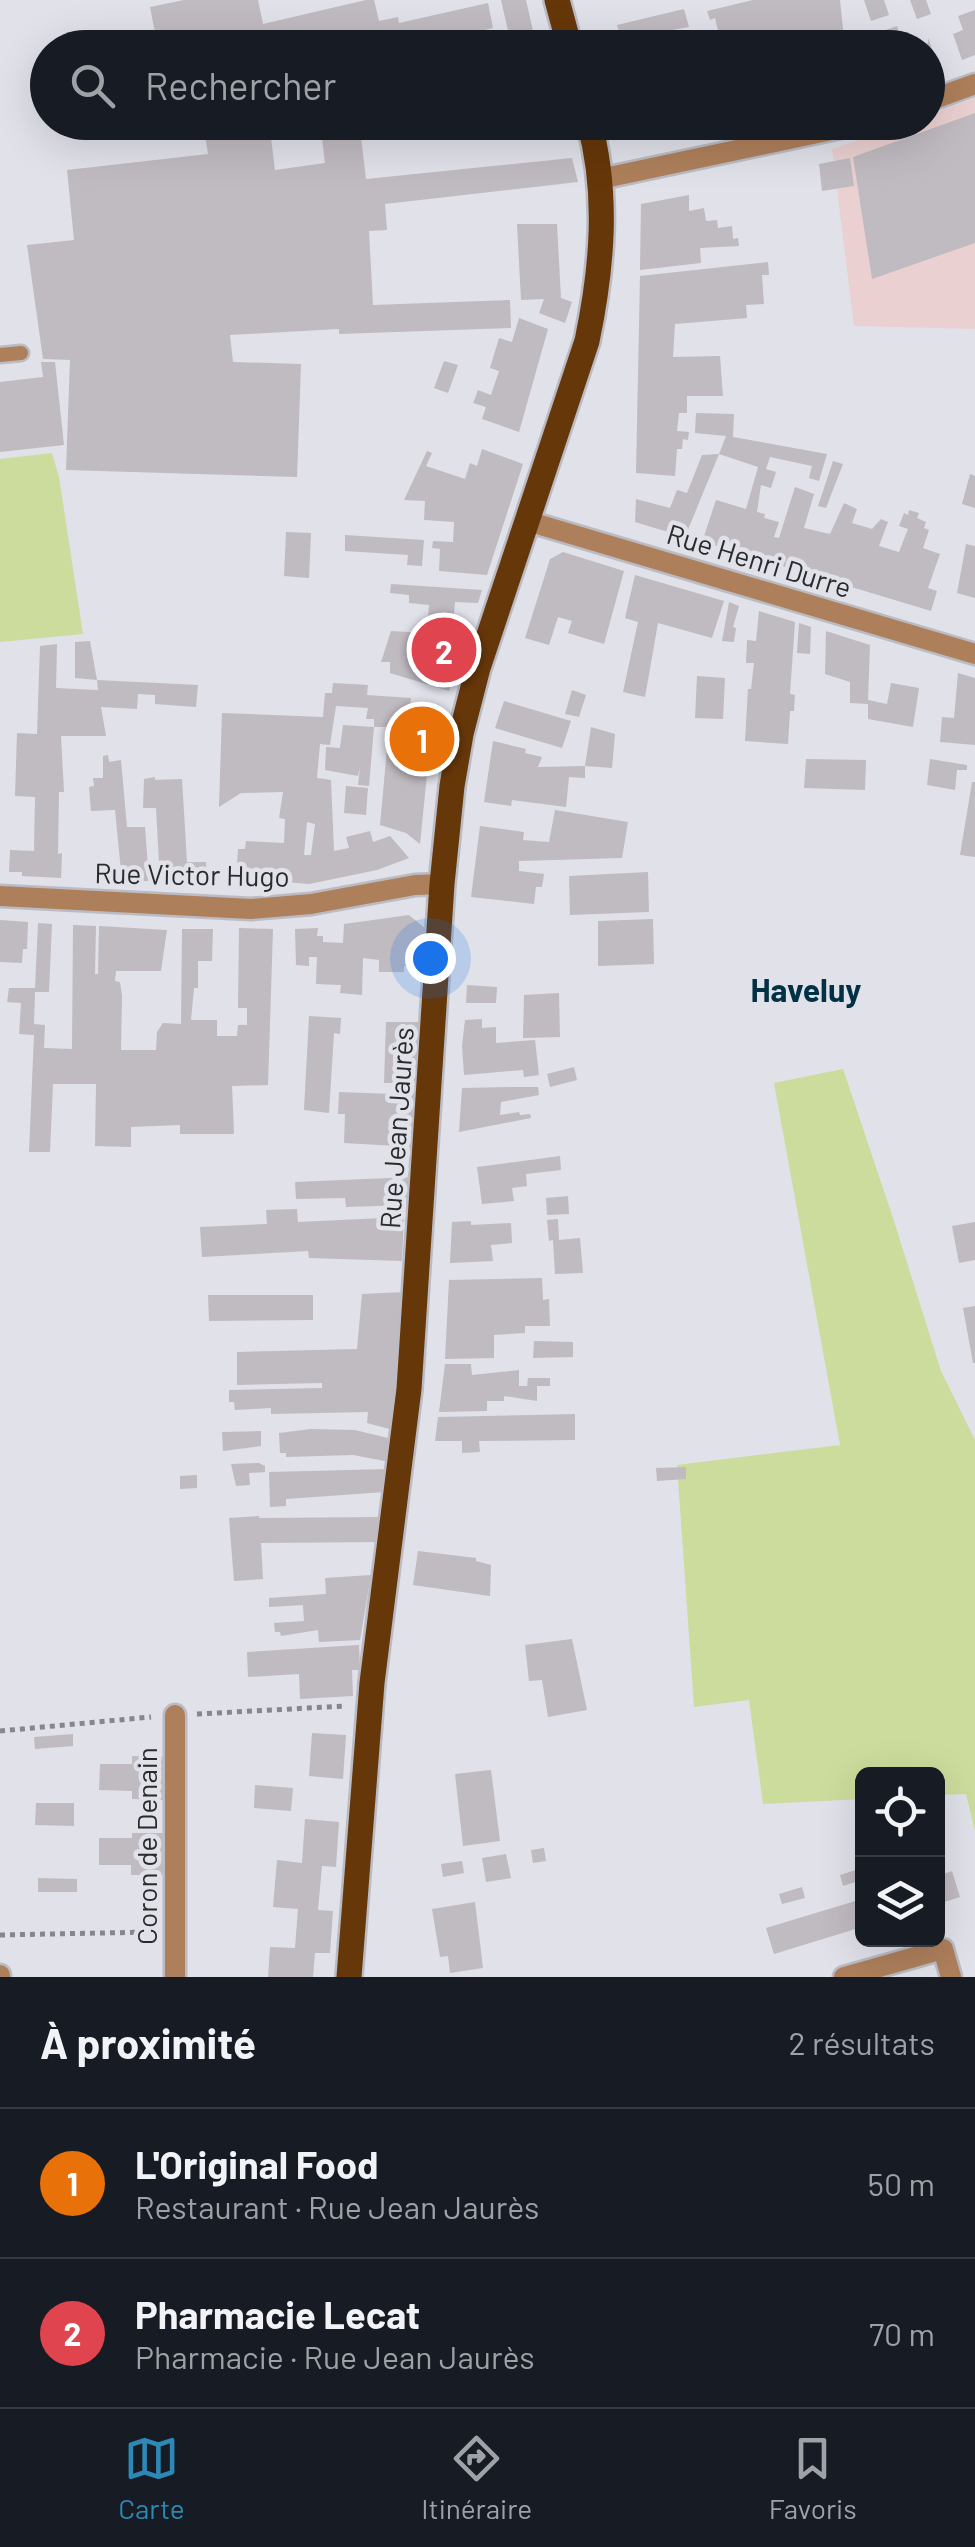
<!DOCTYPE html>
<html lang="fr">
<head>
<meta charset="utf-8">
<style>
  body { margin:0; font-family:Barlow,sans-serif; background:#242831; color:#f1f3f6 }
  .controls { position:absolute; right:30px; bottom:30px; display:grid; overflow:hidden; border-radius:15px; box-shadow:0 10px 40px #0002 }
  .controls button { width:90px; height:90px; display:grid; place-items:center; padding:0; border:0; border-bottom:2px solid #363941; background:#171b24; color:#f1f3f6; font:50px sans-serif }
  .you { position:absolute; left:430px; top:958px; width:35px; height:35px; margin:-25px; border:8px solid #fff; border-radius:50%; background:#1a73e8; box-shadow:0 0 0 15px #1a73e833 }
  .badge { display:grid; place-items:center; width:65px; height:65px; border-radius:50%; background:#2d88b5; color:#fff; font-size:32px; font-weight:700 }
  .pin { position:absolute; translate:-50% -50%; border:5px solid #fff; box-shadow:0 2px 10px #0006 }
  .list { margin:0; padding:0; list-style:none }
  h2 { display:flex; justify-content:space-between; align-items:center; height:130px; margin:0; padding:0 40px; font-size:42px }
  h2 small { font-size:32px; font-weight:400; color:#9ea1a6 }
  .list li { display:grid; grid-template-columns:65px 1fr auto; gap:30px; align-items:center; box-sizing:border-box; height:150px; padding:0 40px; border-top:2px solid #363941 }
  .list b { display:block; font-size:38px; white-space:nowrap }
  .list p { margin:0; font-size:32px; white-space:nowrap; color:#9ea1a6 }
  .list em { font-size:32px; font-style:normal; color:#9ea1a6 }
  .icon { flex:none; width:55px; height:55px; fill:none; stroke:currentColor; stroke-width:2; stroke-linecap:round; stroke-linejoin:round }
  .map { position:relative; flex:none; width:975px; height:1977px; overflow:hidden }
  .search { position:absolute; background:#171b24; box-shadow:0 10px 40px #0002; left:30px; right:30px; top:30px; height:110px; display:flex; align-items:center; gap:25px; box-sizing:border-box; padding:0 35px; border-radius:55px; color:#9ea1a6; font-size:38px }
  .sheet { height:430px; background:#171b24 }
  nav { display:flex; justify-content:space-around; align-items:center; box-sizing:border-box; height:140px; border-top:2px solid #363941; background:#171b24; font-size:28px; color:#9ea1a6 }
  nav a { display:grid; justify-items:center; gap:5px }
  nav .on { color:#2d88b5 }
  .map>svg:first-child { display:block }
  .industrial { fill:#ebd0d1 }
  .green { fill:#ccdc9c }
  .building { fill:#c0bac1; fill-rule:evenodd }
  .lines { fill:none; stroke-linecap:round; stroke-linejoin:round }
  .service-casing { stroke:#bbbcc3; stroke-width:19 }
  .minor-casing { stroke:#bbbcc3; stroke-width:25 }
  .tertiary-casing { stroke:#bbbcc3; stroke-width:25 }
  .primary-casing { stroke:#bbbcc3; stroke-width:30 }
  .path { stroke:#86878c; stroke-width:5; stroke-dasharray:5 5; stroke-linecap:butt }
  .service { stroke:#ae7f5b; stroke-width:14 }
  .minor { stroke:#ae7f5b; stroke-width:20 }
  .tertiary { stroke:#ae7f5b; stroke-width:20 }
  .primary { stroke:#663709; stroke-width:25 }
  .labels { text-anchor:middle; stroke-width:9; stroke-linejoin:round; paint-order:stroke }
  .street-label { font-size:28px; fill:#292a2d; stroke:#e0e1e9 }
  .quarter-label { font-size:32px; font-weight:bold; fill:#023045; stroke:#e0e1e9 }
</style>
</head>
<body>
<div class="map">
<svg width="975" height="1977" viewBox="0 0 975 1977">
  <rect width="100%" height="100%" fill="#e0e1e9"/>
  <!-- industrial -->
  <path class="industrial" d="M975,98V329L854,326L832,149L908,123L928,122V115Z"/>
  <!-- green -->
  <path class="green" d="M52,453L59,477L83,634L0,642V459Z
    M843,1069L894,1221L941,1371L975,1440V1831L966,1794L938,1795V1774H862V1799L763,1804L749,1700L694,1707L677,1465L840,1445L774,1083Z"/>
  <!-- building -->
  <path class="building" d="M184,0H258L263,24L366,0H374L379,21L398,17L399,23L488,3L493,28L411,48H158L150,7Z
    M501,0H526L537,48H512Z
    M753,0H840L845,48H722L715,18L710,20L707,11Z
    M864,0H884L889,15L871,21Z
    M910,0H926L931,14L917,19Z
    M684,9L689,27L673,30L676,46L623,48L617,25Z
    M975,10V55L962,60L953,34L963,30L958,16Z
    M897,26L904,48H878L874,34Z
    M928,38L939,67L928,72V48L917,47L928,43Z
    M975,113V243L872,279L853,157Z
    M203,122H269L275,170L325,163L320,122H390L391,133L361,137L366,179L572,158L578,182L385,204L387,230L369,231L373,305L510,300L511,328L339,334V329L230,335L233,362L301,364L297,477L66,470L70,360L43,359L27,245L74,240L67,170L208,154Z
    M640,122H721V124L651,137Z
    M850,158L854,186L822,191L819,164Z
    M689,195V211L704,208L706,221L717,220L718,228L732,226L733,239L738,238L739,246L700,248L701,263L640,270L641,204Z
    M517,224H557L561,298L572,302L565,323L539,313L544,299L521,300Z
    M768,262L769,275H762L764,304L746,305L747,318L675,324L673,357L720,356L723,396H687V413H679L677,431L689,432L688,440L683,439L682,449H677L675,476L636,473L640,276Z
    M519,318L548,329L519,432L482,419L486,407L473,403L478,390L491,395L499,371L490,368L499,338L512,342Z
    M444,361L458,365L448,393L434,388Z
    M41,362H55L64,445L0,452V382L43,377Z
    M696,413L734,414L733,437L827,454L819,481L809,478L812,466L770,457L766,469L776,472L771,488L761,485L757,512L765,514L764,518L779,522L774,537L779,538L795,487L814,494L804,528L830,534L844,503L857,509L852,523L872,529L881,519L888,522L879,546L899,552L908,529L899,526L904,513L908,515L909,510L919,513L917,518L926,522L924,528L929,530L923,548L940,554L928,588L937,591L931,611L702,542L716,500L746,509L758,467L719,454L726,436L695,433Z
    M482,449L523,464L487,575L439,571L440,549L432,548L433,541L453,542L454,522L424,520L425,501L404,500L427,451L432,453L426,466L465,479L470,463L477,466Z
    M719,454L685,537L635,522L636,499L670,508L677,490L687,493L702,455Z
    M833,461L843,464L826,508L818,506Z
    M970,474L975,476V508L962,504Z
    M286,532L311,533L309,578L284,576Z
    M345,535L424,540L422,566L407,565L408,555L345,551Z
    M966,544L975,546V598L957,593Z
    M563,552L624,571L604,644L568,633L572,621L558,617L549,645L525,638L550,559Z
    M635,575L724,601L712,638L658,623L645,697L623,692L638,622L625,618Z
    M391,584L482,590L478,603L455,602L452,635L467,636L449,691L390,673V662H381L391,631L427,633L429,605L409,603V595L390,593Z
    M729,602L739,606L733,627L736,628L734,642L722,641Z
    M759,611L795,622L790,694L795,695L794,711H790L788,744L745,741L748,689H751L754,663H746L747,640L756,641Z
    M799,623L811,627L810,654L797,653Z
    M826,631L870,645L868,700L887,704L891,683L919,688L913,727L868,719V704L850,703V682L825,674Z
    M90,641L97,680L75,678V642Z
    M57,644L56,688L98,690L97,680L198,685L196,707L155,704V695L138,694L137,709L101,707L106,736H61L64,792H59L58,854L62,853L61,878L22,876V872H9L10,850L34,851L35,797L15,796L17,733L37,734L40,646Z
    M958,673L975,678V745L940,742L942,717L954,718Z
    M697,676L725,678L723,719L695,718Z
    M333,683L368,685L367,695L411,698L409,720L398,721L432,724L420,844L406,833L380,825L389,727H374V719H366L368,708L336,706L330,745L320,744L317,778L331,780L334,851L349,848L346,837L370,831L373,842L390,836L409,858L377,870L309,884L236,878L238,849H245L246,841L284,843L285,819L279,818L283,792L241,793L219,807L222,713L323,717L325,693H332ZM307,822L315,824L311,855H304Z
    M572,690L586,695L579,717L565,714Z
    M504,701L571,721L562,748L495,728Z
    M343,725L374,727L369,786L358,785L360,767L358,776L325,770L326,747L340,748Z
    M591,727L615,734L612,768L585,766V778L569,777L566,807L512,800L511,806L484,802L493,741L526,749L525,753L542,757L538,767L585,766Z
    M108,755L109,762L121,760L127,827H145L149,881H122L115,810L91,811L89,787L94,786L93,778H103V756Z
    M806,759L866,760L865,790L804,788Z
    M930,759L967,765V770H957L955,790L927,785Z
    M155,777V780L182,779L187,862H206L207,880L160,881L156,808H143L144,779Z
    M972,782H975V857L960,855Z
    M346,786L368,788L366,815L344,813Z
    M555,810L628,822L622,858L519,861V871L544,874L542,887H536L534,904L471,897L480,826L524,832L523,840L549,842Z
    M648,872L649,912L570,915L569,876Z
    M409,915L426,929L423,974L413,973L414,966H404V972H379V960L363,958L362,995L340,993L341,985L316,984L317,957H309V966L296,965L295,929L318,928L317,936H323V942L343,943L344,924Z
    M653,919L654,964L598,966V921Z
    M0,920L28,922L27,949H23L22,963L0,962Z
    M38,923L52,924L49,992H35L34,1024L45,1025L44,1048L72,1049L73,925L96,926L95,974H98L99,926L167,930L161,971H116L115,981L120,982L122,996L121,1050H156L157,1032L163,1023L181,1024L182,929H213L212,961H198V988H194L191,1020H217V1036H237L238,1025H247V1008H238L239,928L273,929L268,1085L232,1086L234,1134H180V1125L131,1127V1147L95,1146L96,1084H53L50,1152H29L34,1035L19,1034L21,1003L7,1002L9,988H35Z
    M467,985L497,987L496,1003H466Z
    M559,993L560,1037L523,1038L524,995Z
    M309,1016L341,1018L340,1034L334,1033L329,1113L304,1110Z
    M482,1019V1028L496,1027V1043L535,1040L539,1075L524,1077L523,1070L464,1075L462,1046L465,1020Z
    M386,1022H420L415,1147L344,1143L345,1114H338L339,1092L393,1094L394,1083H384Z
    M574,1067L577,1080L550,1087L547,1074Z
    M510,1087H538L539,1095L501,1102L500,1115L519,1112L520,1115L530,1114L531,1118L459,1132L462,1088Z
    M560,1156L561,1170L526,1174L527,1186L512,1188L514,1201L482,1204L477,1167Z
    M413,1177L411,1205L346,1207L345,1198L296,1199L295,1182Z
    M568,1196L569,1214L547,1215L546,1198Z
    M297,1209L298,1222L404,1217L402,1261L309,1258L308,1251L202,1257L200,1227L267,1224L266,1210Z
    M558,1219L559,1240L580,1238L583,1273L555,1274L553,1240L549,1241L547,1220Z
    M471,1221V1225L511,1223L512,1243L491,1245L493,1261L450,1263L452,1222Z
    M975,1222V1260L959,1263L952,1226Z
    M542,1278L543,1300L549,1299L550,1326H525V1333L494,1335V1358L445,1359L449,1280Z
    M404,1292L393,1430L367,1423L368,1412L271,1414V1408L235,1410L234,1402H229V1390L322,1388V1383L237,1385V1352L357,1349L362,1294Z
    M208,1295H313V1320L209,1321Z
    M975,1306V1363H973L963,1308Z
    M534,1341L573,1342V1357L533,1358Z
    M445,1364H471L472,1375L519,1370V1386H527L528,1378H550V1386H537V1401L504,1396V1401H487V1411L439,1412Z
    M575,1414V1440L479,1441L480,1452L462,1453V1441H435L438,1417Z
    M311,1429L355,1430L392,1439L390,1462L353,1455L286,1457V1453H280L279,1433Z
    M261,1431V1446L223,1451L222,1432Z
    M259,1463L265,1466V1472L249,1473L250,1485L236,1486L231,1464Z
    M686,1467V1479L657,1481L656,1468Z
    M389,1469L385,1492L286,1499V1506L270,1507L269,1472Z
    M197,1475V1488L180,1489V1476Z
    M259,1516V1518L381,1517L377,1542L261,1543L263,1579L234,1581L229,1518Z
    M418,1551L476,1558V1561L491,1565L490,1596L413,1585Z
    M371,1575L360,1640L319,1642L318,1630L281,1636L280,1632H275L274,1623L304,1621L303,1605L269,1607V1598L326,1594L325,1578Z
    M572,1639L587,1710L548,1717L542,1680L529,1681L525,1645Z
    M359,1645L360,1670H352L353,1696L300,1699L299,1674L248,1677L247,1652Z
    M312,1733L346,1735L343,1779L309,1776Z
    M73,1734V1746L35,1749L34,1737Z
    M132,1756L166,1757V1800L132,1799V1791L99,1790L100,1764H132Z
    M491,1770L500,1841L463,1846L455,1774Z
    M255,1785L293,1788L291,1811L254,1808Z
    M36,1803H74V1826L35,1825Z
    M305,1819L339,1822L336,1867L322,1866L318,1910L333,1911L330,1953H315L313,1977H268L270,1947L295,1948L298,1909L273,1907L277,1860L302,1863Z
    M132,1833H166V1875H131V1865H99V1838H132Z
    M544,1848L546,1861L533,1863L531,1850Z
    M506,1854L511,1878L486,1882L482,1858Z
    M462,1861L464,1873L443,1877L441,1864Z
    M862,1868V1880L843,1886L840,1875Z
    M952,1871L960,1897L938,1904V1876Z
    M38,1878L77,1879V1892H38Z
    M802,1887L805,1898L782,1904L779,1894Z
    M862,1899V1927L774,1954L766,1928Z
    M475,1902L483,1968L450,1973L448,1956L440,1957L432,1909Z"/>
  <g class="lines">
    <defs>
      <path id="service" d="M0,355L21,353"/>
      <path id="minor" d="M928,101L975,84
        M600,179L869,122
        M527,521L975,654
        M0,1975V1977
        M175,1977V1715
        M844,1977L943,1949L951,1977"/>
      <path id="tertiary" d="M0,896L251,909L311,904L415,885L442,884"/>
      <path id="primary" d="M557,0L570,48
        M349,1977L372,1683L409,1389L442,884L452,786L461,734L478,668L587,341C602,269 609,194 589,122"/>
    </defs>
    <!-- service casing -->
    <use href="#service" class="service-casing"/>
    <!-- minor casing -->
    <use href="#minor" class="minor-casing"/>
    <!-- tertiary casing -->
    <use href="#tertiary" class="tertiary-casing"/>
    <!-- primary casing -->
    <use href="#primary" class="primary-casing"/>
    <!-- path -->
    <path class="path" d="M197,1714L346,1706
      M0,1731L151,1717
      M0,1935L152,1932"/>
    <!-- service -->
    <use href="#service" class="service"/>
    <!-- minor -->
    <use href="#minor" class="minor"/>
    <!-- tertiary -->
    <use href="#tertiary" class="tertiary"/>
    <!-- primary -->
    <use href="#primary" class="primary"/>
  </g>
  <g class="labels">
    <!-- street labels -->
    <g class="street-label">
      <text transform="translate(759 561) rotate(17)" y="10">Rue Henri Durre</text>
      <text transform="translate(192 875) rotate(1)" y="10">Rue Victor Hugo</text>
      <text transform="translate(397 1128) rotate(-86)" y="10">Rue Jean Jaurès</text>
      <text transform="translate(147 1846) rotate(-90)" y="10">Coron de Denain</text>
    </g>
    <!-- quarter labels -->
    <g class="quarter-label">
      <text x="806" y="1002">Haveluy</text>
    </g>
  </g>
</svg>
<div class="controls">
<button><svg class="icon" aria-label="locate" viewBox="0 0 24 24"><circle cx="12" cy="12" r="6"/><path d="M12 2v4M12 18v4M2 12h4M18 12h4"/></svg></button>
<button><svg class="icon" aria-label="layers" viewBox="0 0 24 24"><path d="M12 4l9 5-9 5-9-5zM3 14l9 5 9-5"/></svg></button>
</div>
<div class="you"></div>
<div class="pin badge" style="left:422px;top:739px;background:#e8710a">1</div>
<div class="pin badge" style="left:444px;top:650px;background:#e0444e">2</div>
<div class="search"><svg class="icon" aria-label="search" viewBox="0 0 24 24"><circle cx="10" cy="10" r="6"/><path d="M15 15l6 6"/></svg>Rechercher</div>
</div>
<section class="sheet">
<h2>À proximité<small>2 résultats</small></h2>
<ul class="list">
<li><span class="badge" style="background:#e8710a">1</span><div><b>L'Original Food</b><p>Restaurant · Rue Jean Jaurès</p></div><em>50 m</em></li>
<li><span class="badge" style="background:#e0444e">2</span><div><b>Pharmacie Lecat</b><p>Pharmacie · Rue Jean Jaurès</p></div><em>70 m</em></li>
</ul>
</section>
<nav>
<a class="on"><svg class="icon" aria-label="map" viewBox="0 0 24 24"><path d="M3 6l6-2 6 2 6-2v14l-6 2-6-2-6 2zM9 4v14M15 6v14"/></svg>Carte</a>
<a><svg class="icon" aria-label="directions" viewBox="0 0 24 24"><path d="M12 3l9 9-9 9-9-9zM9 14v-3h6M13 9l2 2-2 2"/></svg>Itinéraire</a>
<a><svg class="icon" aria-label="saved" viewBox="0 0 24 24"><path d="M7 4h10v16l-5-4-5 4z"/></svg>Favoris</a>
</nav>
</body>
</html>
